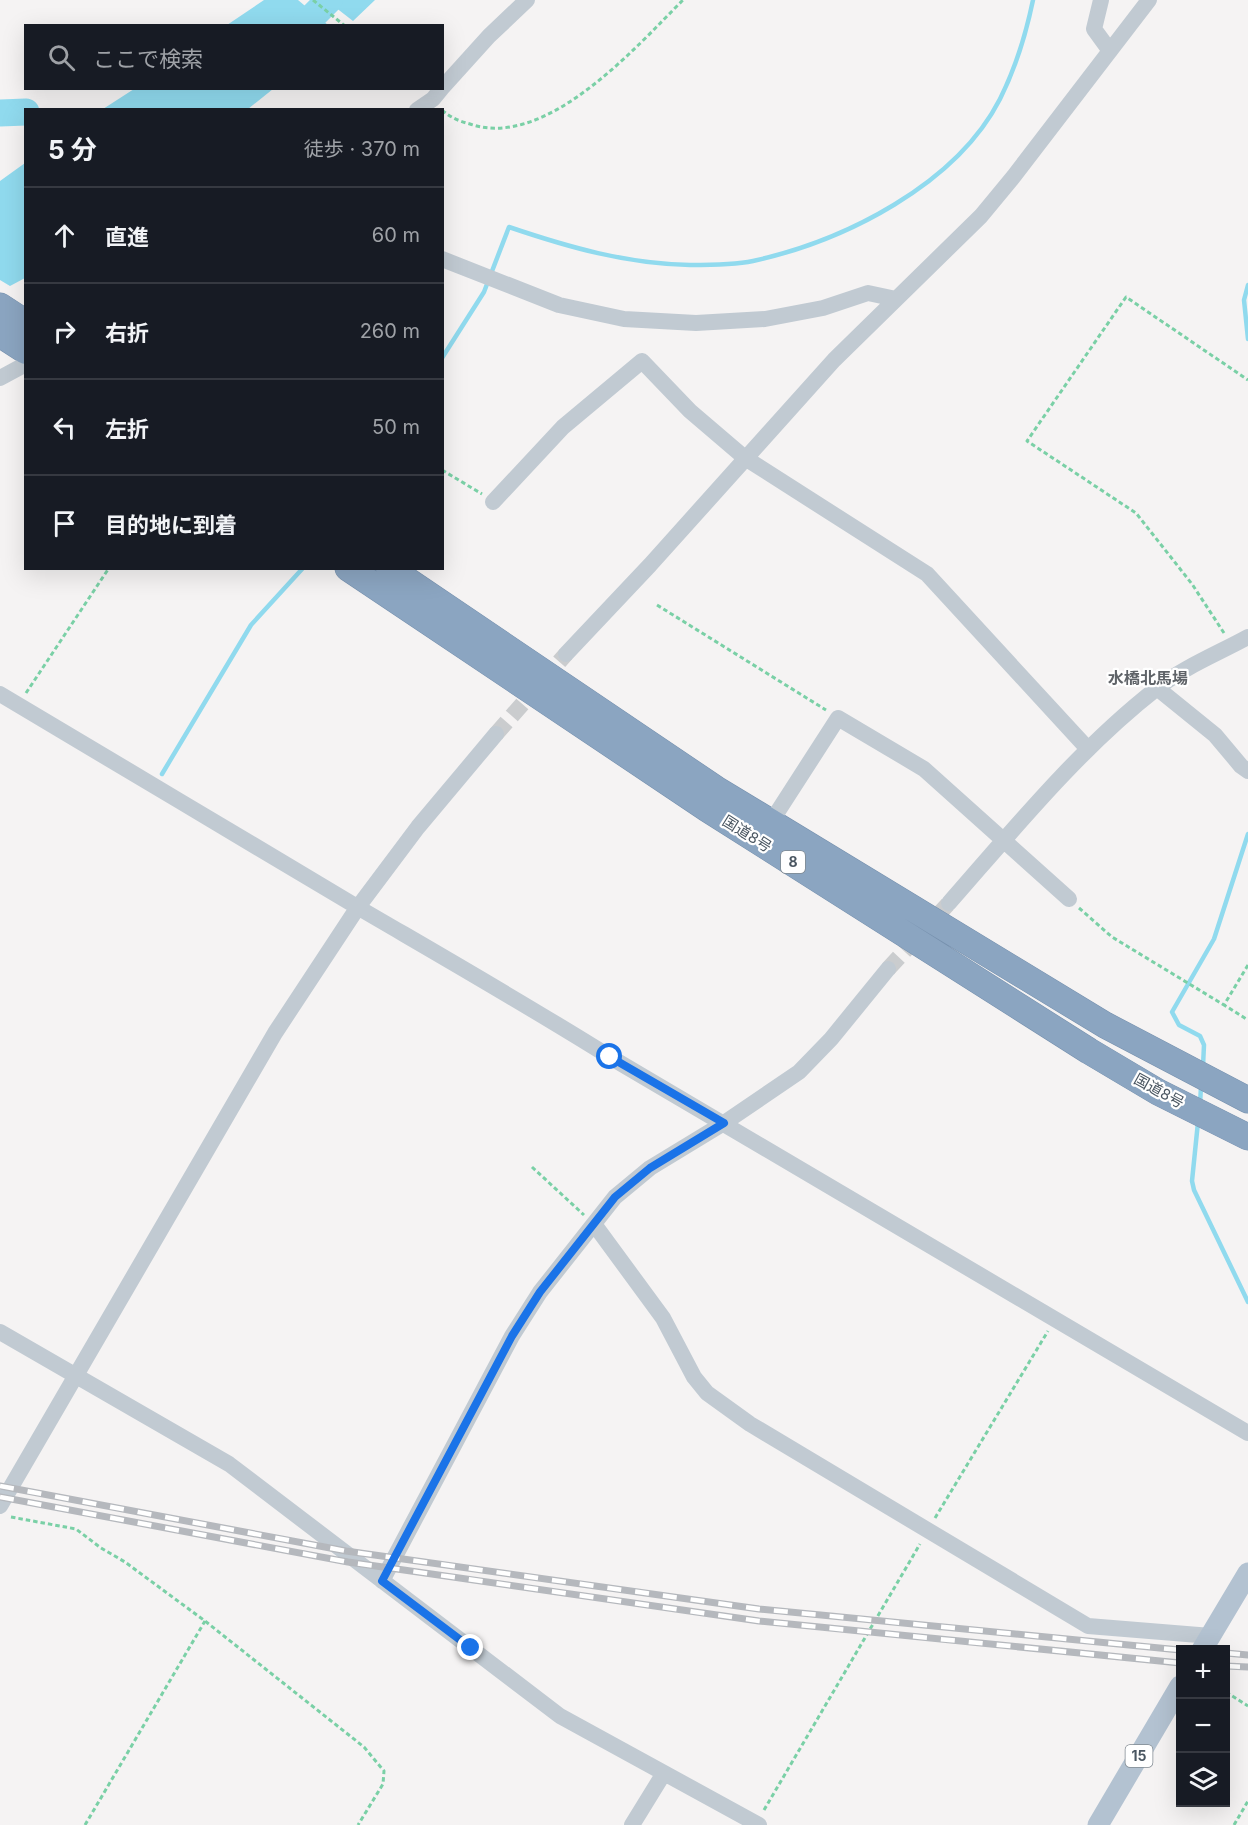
<!DOCTYPE html>
<html lang="ja">
<head>
<meta charset="utf-8">
<style>
  body { margin:0; font-family:Inter,"Noto Sans JP",sans-serif; background:#20242c; color:#f1f3f6 }
  .controls { position:absolute; right:18px; bottom:18px; display:grid; overflow:hidden; border-radius:0px; box-shadow:0 6px 24px #0002 }
  .controls button { width:54px; height:54px; display:grid; place-items:center; padding:0; border:0; border-bottom:2px solid #363941; background:#171b24; color:#f1f3f6; font:30px sans-serif }
  .stop { position:absolute; width:18px; height:18px; margin:-14px; border:4px solid #1a73e8; border-radius:50%; background:#fff }
  .stop.end { background:#1a73e8; border-color:#fff; box-shadow:0 2px 6px #0008 }
  .list { margin:0; padding:0; list-style:none }
  h2 { display:flex; justify-content:space-between; align-items:center; height:78px; margin:0; padding:0 24px; font-size:26px }
  h2 small { font-size:20px; font-weight:400; color:#9ea1a6 }
  .list li { display:grid; grid-template-columns:39px 1fr auto; gap:18px; align-items:center; box-sizing:border-box; height:96px; padding:0 24px; border-top:2px solid #363941 }
  .list b { display:block; font-size:22px; white-space:nowrap }
  .list em { font-size:20px; font-style:normal; color:#9ea1a6 }
  .icon { flex:none; width:33px; height:33px; fill:none; stroke:currentColor; stroke-width:2; stroke-linecap:round; stroke-linejoin:round }
  .map { position:relative; flex:none; width:1248px; height:1825px; overflow:hidden }
  .search { position:absolute; background:#171b24; box-shadow:0 6px 24px #0002; left:24px; top:24px; width:420px; height:66px; display:flex; align-items:center; gap:15px; box-sizing:border-box; padding:0 21px; border-radius:0px; color:#9ea1a6; font-size:22px }
  .panel { position:absolute; background:#171b24; box-shadow:0 6px 24px #0002; left:24px; top:108px; width:420px; height:462px; border-radius:0px }
  .map>svg:first-child { display:block }
  .water { fill:#90daee }
  .lines { fill:none; stroke-linecap:round; stroke-linejoin:round }
  .stream { stroke:#90daee; stroke-width:4.5 }
  .river { stroke:#90daee; stroke-width:27 }
  .minor-tunnel { stroke:#caccce; stroke-width:16; stroke-dasharray:16 8; stroke-linecap:butt }
  .highway-casing { stroke:#7690ad; stroke-width:27 }
  .path { stroke:#7ad0a6; stroke-width:3; stroke-dasharray:4.5 3; stroke-linecap:butt }
  .minor { stroke:#c1cad2; stroke-width:16 }
  .major { stroke:#b3c2d1; stroke-width:21 }
  .highway { stroke:#8ba5c1; stroke-width:26 }
  .rail-casing { stroke:#b5b8bd; stroke-width:7 }
  .rail { stroke:#fff; stroke-width:4.5; stroke-dasharray:14; stroke-linecap:butt }
  .route { stroke:#1a73e8; stroke-width:8 }
  .labels { text-anchor:middle; stroke-width:4.5; stroke-linejoin:round; paint-order:stroke }
  .shield { fill:#fff; stroke:#808990; stroke-width:1.5 }
  .shield-label { font-size:14px; font-weight:bold; fill:#4a5661 }
  .street-label { font-size:15px; fill:#4a5661; stroke:#fff }
  .neighbourhood-label { font-size:16px; font-weight:bold; fill:#5f6368; stroke:#fff }
</style>
</head>
<body>
<div class="map">
<svg width="1248" height="1825" viewBox="0 0 1248 1825">
  <rect width="100%" height="100%" fill="#f5f3f3"/>
  <!-- water -->
  <path class="water" d="M264,0H298L328,25H227Z
    M326,0H375L353,21Z
    M134,89V88L273,89L248,109H103Z
    M25,163V278L10,286L0,280V181Z"/>
  <g class="lines">
    <!-- stream -->
    <path class="stream" d="M1248,285L1244,300L1248,339
      M442,358L484,292L509,227C568,247 627,264 690,265C710,265 734,265 753,261C844,241 956,185 1000,99C1016,67 1026,34 1033,0
      M162,774L251,625L303,568
      M1203,1066L1204,1045L1200,1036L1179,1025L1172,1012L1214,939L1248,834
      M1200,1105L1201,1086
      M1198,1122L1192,1181L1194,1190L1248,1302"/>
    <!-- river -->
    <path class="river" d="M303,26L329,0
      M0,113L26,112"/>
    <!-- minor-tunnel -->
    <path class="minor-tunnel" d="M496,734L566,654
      M888,969L949,903"/>
    <defs>
      <path id="highway" d="M0,306L26,323
        M0,334L26,351
        M348,568L706,808L1089,1051L1158,1092L1248,1137
        M389,568L716,789L1105,1025L1248,1100"/>
    </defs>
    <!-- highway casing -->
    <use href="#highway" class="highway-casing"/>
    <!-- path -->
    <path class="path" d="M313,0L345,26
      M442,110C451,118 459,121 470,124C546,150 635,48 683,0
      M442,470L482,494
      M657,605L826,710
      M1224,633L1192,584L1136,513L1027,441L1126,297L1248,380
      M26,693L109,568
      M1079,908L1112,937L1224,1005
      M1248,965L1224,1005L1248,1020
      M532,1167L584,1215
      M11,1517L76,1529L101,1548L125,1562L205,1621L364,1747L384,1771L383,1784L358,1825
      M935,1518L1048,1331
      M1226,1692L1248,1706
      M764,1810L920,1544
      M85,1825L205,1621
      M1234,1825L1248,1801"/>
    <!-- minor -->
    <path class="minor" d="M1101,0L1094,29L1110,51
      M442,88L489,36L527,0
      M417,110L433,99L442,88
      M442,259L559,305L624,319L696,323L765,319L823,308L868,293L896,299
      M0,378L26,364
      M493,502L563,427L642,361L690,411L745,458L927,574L1088,749
      M566,654L650,565L834,360L981,216L1014,176L1149,0
      M1157,688L1215,735L1241,766L1248,771
      M0,694C120,765 239,837 359,908C443,957 527,1005 610,1057L1248,1433
      M771,822L838,718L924,769L1069,899
      M949,903C1014,829 1078,750 1156,689C1182,668 1219,653 1248,637
      M594,1224L663,1318L694,1377L707,1393L750,1424L1088,1626L1211,1636
      M0,1332L229,1464L560,1716L759,1825
      M0,1506L275,1033L358,907L418,827L496,734
      M382,1581L512,1336L540,1292L615,1197L650,1168L724,1123L799,1072L831,1039L888,969
      M632,1825L664,1773"/>
    <!-- major -->
    <path class="major" d="M1202,1650L1248,1573
      M1098,1825L1180,1686"/>
    <!-- highway -->
    <use href="#highway" class="highway"/>
    <defs>
      <path id="rail" d="M0,1486L346,1551L759,1609L1180,1650
        M0,1497L348,1562L759,1621L1180,1663
        M1226,1653L1248,1655
        M1226,1666L1248,1667"/>
    </defs>
    <!-- rail casing -->
    <use href="#rail" class="rail-casing"/>
    <!-- rail -->
    <use href="#rail" class="rail"/>
  </g>
  <g class="lines">
    <!-- route -->
    <path class="route" d="M471,1648L382,1581L512,1336L540,1292L615,1197L650,1168L724,1123L610,1057"/>
  </g>
  <g class="labels">
    <!-- shield labels -->
    <g class="shield">
      <rect x="781" y="851" width="24" height="22" rx="4.5"/>
      <rect x="1125.5" y="1745" width="27" height="22" rx="4.5"/>
    </g>
    <g class="shield-label">
      <text x="793" y="867">8</text>
      <text x="1139" y="1761">15</text>
    </g>
    <!-- street labels -->
    <g class="street-label">
      <text transform="translate(747 834) rotate(32)" y="5">国道8号</text>
      <text transform="translate(1159 1091) rotate(29)" y="5">国道8号</text>
    </g>
    <!-- neighbourhood labels -->
    <g class="neighbourhood-label">
      <text x="1148" y="684">水橋北馬場</text>
    </g>
  </g>
</svg>
<div class="controls">
<button>+</button>
<button>−</button>
<button><svg class="icon" aria-label="layers" viewBox="0 0 24 24"><path d="M12 4l9 5-9 5-9-5zM3 14l9 5 9-5"/></svg></button>
</div>
<div class="stop" style="left:610px;top:1057px"></div>
<div class="stop end" style="left:471px;top:1648px"></div>
<div class="search"><svg class="icon" aria-label="search" viewBox="0 0 24 24"><circle cx="10" cy="10" r="6"/><path d="M15 15l6 6"/></svg>ここで検索</div>
<section class="panel">
<h2>5 分<small>徒歩 · 370 m</small></h2>
<ul class="list">
<li><svg class="icon" aria-label="ahead" viewBox="0 0 24 24"><path d="M12 20V5M6 11l6-6 6 6"/></svg><div><b>直進</b></div><em>60 m</em></li>
<li><svg class="icon" aria-label="right" viewBox="0 0 24 24"><path d="M7 20v-9h11M14 6l5 5-5 5"/></svg><div><b>右折</b></div><em>260 m</em></li>
<li><svg class="icon" aria-label="left" viewBox="0 0 24 24"><path d="M17 20v-9H6M10 6l-5 5 5 5"/></svg><div><b>左折</b></div><em>50 m</em></li>
<li><svg class="icon" aria-label="arrive" viewBox="0 0 24 24"><path d="M6 21V4h12l-3 4 3 4H6"/></svg><div><b>目的地に到着</b></div></li>
</ul>
</section>
</div>
</body>
</html>
